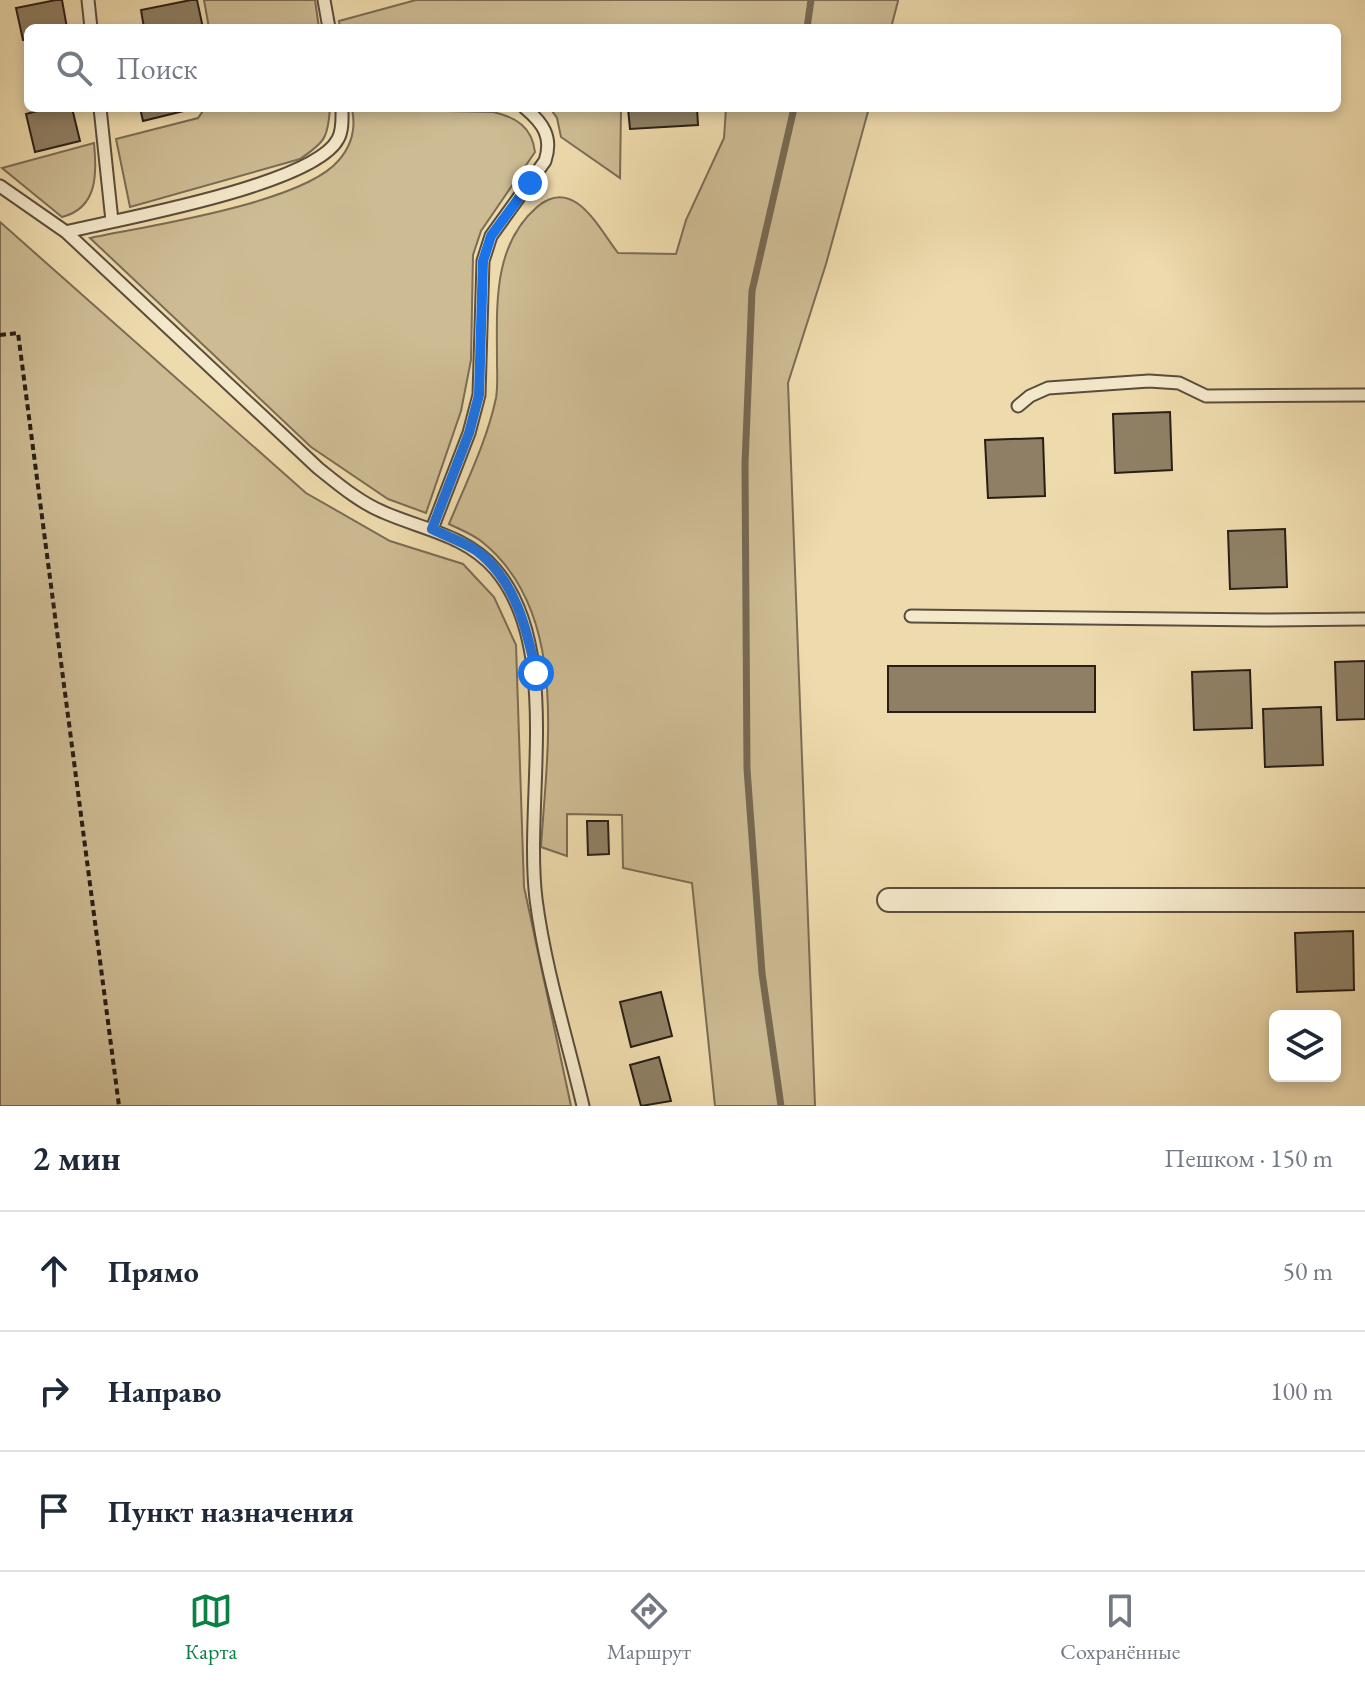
<!DOCTYPE html>
<html lang="ru">
<head>
<meta charset="utf-8">
<style>
  body { margin:0; font-family:"EB Garamond",serif; background:#f2f2f3; color:#1f2937 }
  .controls { position:absolute; right:24px; bottom:24px; display:grid; overflow:hidden; border-radius:12px; box-shadow:0 4px 12px #0003 }
  .controls button { width:72px; height:72px; display:grid; place-items:center; padding:0; border:0; border-bottom:2px solid #e0e1e3; background:#fff; color:#1f2937; font:40px sans-serif }
  .stop { position:absolute; width:24px; height:24px; margin:-18px; border:6px solid #1a73e8; border-radius:50%; background:#fff }
  .stop.end { background:#1a73e8; border-color:#fff; box-shadow:0 2px 8px #0008 }
  .list { margin:0; padding:0; list-style:none }
  h2 { display:flex; justify-content:space-between; align-items:center; height:104px; margin:0; padding:0 32px; font-size:34px }
  h2 small { font-size:26px; font-weight:400; color:#747a83 }
  .list li { display:grid; grid-template-columns:52px 1fr auto; gap:24px; align-items:center; box-sizing:border-box; height:120px; padding:0 32px; border-top:2px solid #e0e1e3 }
  .list b { display:block; font-size:30px; white-space:nowrap }
  .list em { font-size:26px; font-style:normal; color:#747a83 }
  .icon { flex:none; width:44px; height:44px; fill:none; stroke:currentColor; stroke-width:2; stroke-linecap:round; stroke-linejoin:round }
  .map { position:relative; flex:none; width:1365px; height:1106px; overflow:hidden }
  .search { position:absolute; background:#fff; box-shadow:0 4px 12px #0003; left:24px; right:24px; top:24px; height:88px; display:flex; align-items:center; gap:20px; box-sizing:border-box; padding:0 28px; border-radius:12px; color:#747a83; font-size:30px }
  .sheet { height:464px; background:#fff }
  nav { display:flex; justify-content:space-around; align-items:center; box-sizing:border-box; height:112px; border-top:2px solid #e0e1e3; background:#fff; font-size:22px; color:#747a83 }
  nav a { display:grid; justify-items:center; gap:4px }
  nav .on { color:#0b8043 }
  .map>svg:first-child { display:block }
  .green { fill:#cdbb93; stroke:#7b6c54; stroke-width:2 }
  .lines { fill:none; stroke-linecap:round; stroke-linejoin:round }
  .stream { stroke:#776952; stroke-width:7 }
  .building { fill:#8f8065; stroke:#291e16; stroke-width:2 }
  .lane-casing { stroke:#5a4d3c; stroke-width:15 }
  .street-casing { stroke:#5a4d3c; stroke-width:26 }
  .path { stroke:#291e16; stroke-width:4; stroke-dasharray:6 4; stroke-linecap:butt }
  .lane { stroke:#f4e8ca; stroke-width:11 }
  .street { stroke:#f4e8ca; stroke-width:22 }
  .route { stroke:#1a73e8; stroke-width:10 }
</style>
</head>
<body>
<div class="map">
<svg width="1365" height="1106" viewBox="0 0 1365 1106">
  <rect width="100%" height="100%" fill="#eedbad"/>
  <filter id="stains"><feTurbulence type="fractalNoise" baseFrequency=".0025" numOctaves="4"/><feColorMatrix values="0 0 0 0 .2 0 0 0 0 .09 0 0 0 0 .02 0 0 0 .5 -.17"/></filter>
  <radialGradient id="worn" r=".72"><stop offset=".6" stop-color="#630" stop-opacity="0"/><stop offset="1" stop-color="#630" stop-opacity=".3"/></radialGradient>
  <!-- green -->
  <path class="green" d="M204,0H315L319,28H209Z
    M416,0H898V1L891,28H340L339,21Z
    M205,108H330C328,138 325,142 300,159L130,207L116,139L198,118Z
    M550,108H621L620,178L561,137L557,118Z
    M726,108H869L826,264L788,383L815,1106H715L692,883L623,868L622,815L567,814V856L541,847C547,749 570,611 481,541C472,534 459,529 449,524C466,483 487,441 496,398C498,386 497,373 497,361C497,307 492,246 537,207C574,175 599,229 618,253L676,254L686,220L724,138Z
    M352,109L493,112C516,117 532,127 535,152L481,231L473,255L471,360L461,411L426,513L388,499L311,447L90,238C147,226 304,203 339,160C352,145 356,128 352,109Z
    M94,143C97,173 98,208 62,217L2,168Z
    M0,222L306,493L390,541L463,564L494,597L516,645L524,887L571,1106H0Z"/>
  <g class="lines">
    <!-- stream -->
    <path class="stream" d="M807,28L811,0
      M781,1106L762,973L747,769L745,464L752,291L794,108"/>
  </g>
  <!-- building -->
  <path class="building" d="M56,0H62L67,28H28V39L23,40L16,8Z
    M191,0H197L203,28H144L141,10Z
    M49,108H72L80,141L35,152L26,114Z
    M140,108H188V110L143,121Z
    M628,108H697L698,125L630,129Z
    M1170,412L1172,470L1115,473L1113,414Z
    M1043,438L1045,496L988,498L985,440Z
    M1285,529L1287,587L1230,589L1228,531Z
    M1365,661V719L1337,720L1335,662Z
    M888,666H1095V712H888Z
    M1250,670L1252,728L1194,730L1192,672Z
    M1321,707L1323,765L1265,767L1263,709Z
    M587,821H608L609,854L588,855Z
    M1353,931L1354,990L1297,992L1295,933Z
    M661,992L672,1036L631,1047L620,1002Z
    M659,1057L671,1101L641,1106L630,1065Z"/>
  <g class="lines">
    <defs>
      <path id="lane" d="M88,0L91,28
        M324,0L329,28
        M100,108L112,221
        M0,186L66,232L318,468C338,484 359,502 383,512C421,529 466,535 495,569C563,648 524,800 536,899C545,969 567,1038 583,1106
        M66,232C119,219 314,185 338,139C343,130 342,118 342,108
        M1018,406L1030,396L1048,388L1149,381L1179,383L1206,396L1365,395
        M432,529L469,433L479,395L483,261L491,236L545,161C553,137 543,123 525,108
        M911,616L1264,620L1365,619"/>
      <path id="street" d="M889,900H1365"/>
    </defs>
    <!-- lane casing -->
    <use href="#lane" class="lane-casing"/>
    <!-- street casing -->
    <use href="#street" class="street-casing"/>
    <!-- path -->
    <path class="path" d="M0,335L18,333L119,1106"/>
    <!-- lane -->
    <use href="#lane" class="lane"/>
    <!-- street -->
    <use href="#street" class="street"/>
  </g>
  <g class="lines">
    <!-- route -->
    <path class="route" d="M530,183L491,236L483,261L479,395L469,433L432,529C446,536 464,542 477,551C515,580 527,629 536,673"/>
  </g>
  <rect width="100%" height="100%" filter="url(#stains)"/>
  <rect width="100%" height="100%" fill="url(#worn)"/>
</svg>
<div class="controls">
<button><svg class="icon" aria-label="layers" viewBox="0 0 24 24"><path d="M12 4l9 5-9 5-9-5zM3 14l9 5 9-5"/></svg></button>
</div>
<div class="stop" style="left:536px;top:673px"></div>
<div class="stop end" style="left:530px;top:183px"></div>
<div class="search"><svg class="icon" aria-label="search" viewBox="0 0 24 24"><circle cx="10" cy="10" r="6"/><path d="M15 15l6 6"/></svg>Поиск</div>
</div>
<section class="sheet">
<h2>2 мин<small>Пешком · 150 m</small></h2>
<ul class="list">
<li><svg class="icon" aria-label="ahead" viewBox="0 0 24 24"><path d="M12 20V5M6 11l6-6 6 6"/></svg><div><b>Прямо</b></div><em>50 m</em></li>
<li><svg class="icon" aria-label="right" viewBox="0 0 24 24"><path d="M7 20v-9h11M14 6l5 5-5 5"/></svg><div><b>Направо</b></div><em>100 m</em></li>
<li><svg class="icon" aria-label="arrive" viewBox="0 0 24 24"><path d="M6 21V4h12l-3 4 3 4H6"/></svg><div><b>Пункт назначения</b></div></li>
</ul>
</section>
<nav>
<a class="on"><svg class="icon" aria-label="map" viewBox="0 0 24 24"><path d="M3 6l6-2 6 2 6-2v14l-6 2-6-2-6 2zM9 4v14M15 6v14"/></svg>Карта</a>
<a><svg class="icon" aria-label="directions" viewBox="0 0 24 24"><path d="M12 3l9 9-9 9-9-9zM9 14v-3h6M13 9l2 2-2 2"/></svg>Маршрут</a>
<a><svg class="icon" aria-label="saved" viewBox="0 0 24 24"><path d="M7 4h10v16l-5-4-5 4z"/></svg>Сохранённые</a>
</nav>
</body>
</html>
